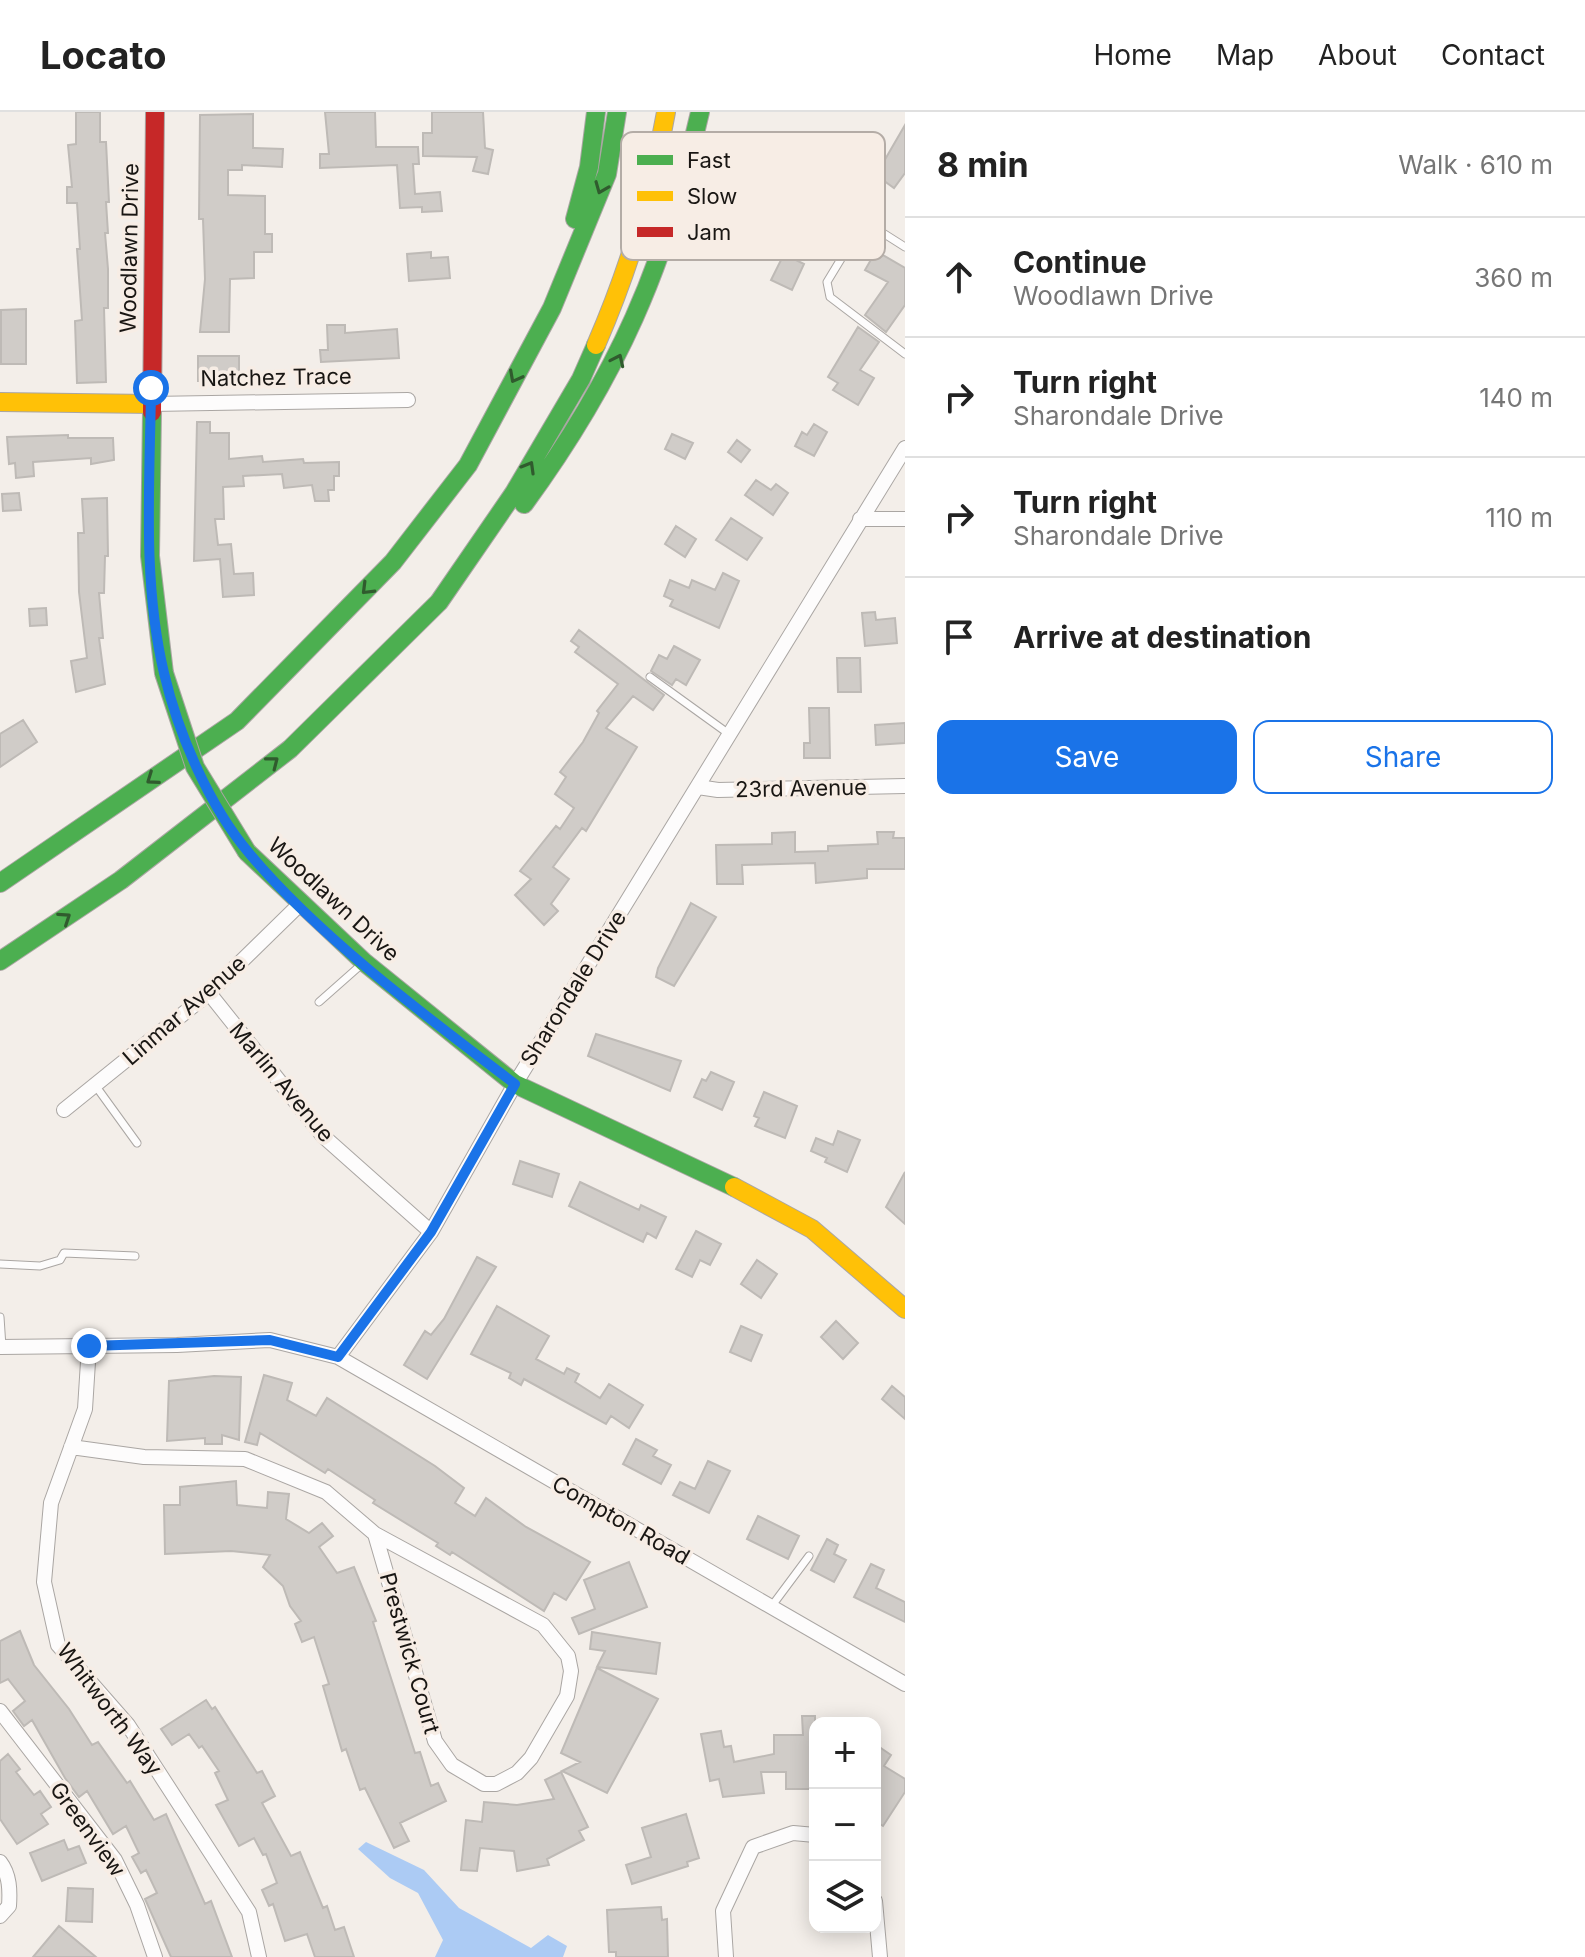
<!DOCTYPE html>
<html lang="en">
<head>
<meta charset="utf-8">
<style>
  body { margin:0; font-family:Inter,sans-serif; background:#f6f6f6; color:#222 }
  .controls { position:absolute; right:24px; bottom:24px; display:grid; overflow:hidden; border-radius:16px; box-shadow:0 4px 20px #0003 }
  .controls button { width:72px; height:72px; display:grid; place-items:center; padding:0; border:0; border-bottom:2px solid #e0e0e0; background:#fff; color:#222; font:40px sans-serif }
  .stop { position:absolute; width:24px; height:24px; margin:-18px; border:6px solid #1a73e8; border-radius:50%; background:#fff }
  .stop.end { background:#1a73e8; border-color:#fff; box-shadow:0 2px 8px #0008 }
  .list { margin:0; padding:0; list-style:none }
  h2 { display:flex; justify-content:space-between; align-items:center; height:104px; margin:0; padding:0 32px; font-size:34px }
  h2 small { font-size:26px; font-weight:400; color:#767676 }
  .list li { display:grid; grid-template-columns:52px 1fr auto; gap:24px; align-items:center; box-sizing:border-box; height:120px; padding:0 32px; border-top:2px solid #e0e0e0 }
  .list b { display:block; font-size:30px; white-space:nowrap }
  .list p { margin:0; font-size:26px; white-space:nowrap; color:#767676 }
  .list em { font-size:26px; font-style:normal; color:#767676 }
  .actions { display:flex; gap:16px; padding:24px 32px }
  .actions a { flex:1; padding:18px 0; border:2px solid #1a73e8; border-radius:16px; text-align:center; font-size:28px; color:#1a73e8 }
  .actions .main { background:#1a73e8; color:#fff }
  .icon { flex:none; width:44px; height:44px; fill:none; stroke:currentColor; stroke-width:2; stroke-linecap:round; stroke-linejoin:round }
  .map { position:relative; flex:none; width:905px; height:1845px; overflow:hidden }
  header { display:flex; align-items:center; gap:48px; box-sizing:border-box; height:112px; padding:0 40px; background:#fff; border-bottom:2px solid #e0e0e0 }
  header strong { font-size:38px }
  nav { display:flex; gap:44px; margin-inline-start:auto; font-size:28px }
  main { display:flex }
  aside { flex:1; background:#fff }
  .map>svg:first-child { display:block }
  .water { fill:#accbf4 }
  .building { fill:#d0ccc8; stroke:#bebab6; stroke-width:2 }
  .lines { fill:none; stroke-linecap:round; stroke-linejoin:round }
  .lane-casing { stroke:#aaa6a3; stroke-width:9 }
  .street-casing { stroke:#aaa6a3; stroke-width:16 }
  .fast-casing { stroke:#aaa6a3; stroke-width:20 }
  .slow-casing { stroke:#aaa6a3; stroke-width:20 }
  .jam-casing { stroke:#aaa6a3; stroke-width:20 }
  .lane { stroke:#fdfcfc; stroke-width:7 }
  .street { stroke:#fdfcfc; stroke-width:14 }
  .fast { stroke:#4caf50; stroke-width:18 }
  .slow { stroke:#ffc107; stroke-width:18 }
  .jam { stroke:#c62828; stroke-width:18 }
  .fast-bridge-casing { stroke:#aaa6a3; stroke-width:20; stroke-linecap:butt }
  .fast-bridge { stroke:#4caf50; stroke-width:18 }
  .oneway { stroke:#305b2e }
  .route { stroke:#1a73e8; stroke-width:10 }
  .labels { text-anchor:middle; stroke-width:7; stroke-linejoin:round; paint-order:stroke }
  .street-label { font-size:22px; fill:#191613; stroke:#f7ede5 }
  .key { fill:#f7ede5; stroke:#b4aca6; stroke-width:2 }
  .key-label { font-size:22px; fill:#191613 }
</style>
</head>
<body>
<header>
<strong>Locato</strong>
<nav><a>Home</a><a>Map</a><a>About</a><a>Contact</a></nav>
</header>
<main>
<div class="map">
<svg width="905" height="1845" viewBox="0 0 905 1845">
  <rect width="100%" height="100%" fill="#f3eee9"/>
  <!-- water -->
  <path class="water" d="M366,1730L424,1758L459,1796L531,1836L548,1823L567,1834L563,1845H435L443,1828L418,1781L390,1766L358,1737Z"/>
  <!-- building -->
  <path class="building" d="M76,0H100V30H106L109,90H106L108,121H105L108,157V196H104L106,270L77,271L75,209L82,208L77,137H80L77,91H67V75H72L68,33L76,32Z
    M325,0H375L376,35H418L419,52H413L415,82L440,80L442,99L422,100V95L400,96L397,53L320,56V42H329Z
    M432,0H483L485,36L493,38L488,62L473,59L477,45L423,44V21H432Z
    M253,2V36L283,37L282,55L242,53V58H228V83L265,84V122H272V140H254V166L230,167L229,220H200L205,167L203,107H199L200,3Z
    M905,13V61L894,76L876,63Z
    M876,139L905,156V193L886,220L865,203L888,170L865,158Z
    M431,140V146L448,145L450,166L409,169L407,142Z
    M784,142L804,152L792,178L771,168Z
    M26,197V252H1V198Z
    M327,213H345V221L397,217L399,246L321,250L320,238H328Z
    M858,215L879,230L860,258L874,266L858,293L833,278L838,271L828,265Z
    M198,244H239V269H198Z
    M197,310H210V321H229V347L262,344L263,350L303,347L304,351L339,350V364H334V378H328L329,389H315L312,373L284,376L282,362L243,364L244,374L223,375L224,407H215L218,433L231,432L234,462L253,461L254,483L223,485L220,447L194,449Z
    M814,312L827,320L814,344L795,334L802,320L807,323Z
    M672,322L693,331L685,347L665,337Z
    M68,323V326H113L114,348L91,352V346L33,350L34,364L16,366L15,351L9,352L7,325Z
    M737,328L750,338L741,350L728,340Z
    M756,368L771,378L776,372L788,381L773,403L745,383Z
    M19,381L21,398L3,399L2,382Z
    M107,386L108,444H105L104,481H99L103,526H99L105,572L76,580L71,549L87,546L79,480L78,421H84L82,387Z
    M731,406L762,426L747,448L716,428Z
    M676,414L696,427L685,445L665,432Z
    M723,461L739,469L719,516L670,494L673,488L664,484L670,468L689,476L692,468L715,478Z
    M46,496L47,513L30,514L29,497Z
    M875,500L876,508L895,506L897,531L865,534L862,501Z
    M579,518L664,583L653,598L633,584L606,616L637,635L586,719L582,716L553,755L569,767L551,792L558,799L544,813L515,783L531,767L520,759L556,714L560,717L574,696L555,682L566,665L560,660L583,630L599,601L597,599L618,572L575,540L579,535L571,529Z
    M674,534L700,548L686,573L676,567L672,573L651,559L659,543L667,547Z
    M837,546H860L861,580H838Z
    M809,596H829L830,646H804V631H810Z
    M23,608L37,630L0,655V622Z
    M905,611V631L876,633L875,613Z
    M795,720V740L828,739V734L878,732L877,720H894L893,726H905V757H867V766L816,771L815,751L742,753L743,772H717L716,733L772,732V721Z
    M691,791L716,805L674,874L656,865L658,856Z
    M596,922L681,949L670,979L588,944Z
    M711,960L734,970L722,998L694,985L702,967L706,969Z
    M764,980L797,994L785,1026L755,1014L759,1006L754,1004Z
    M838,1019L860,1028L847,1060L825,1050L827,1046L811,1039L816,1026L833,1033Z
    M520,1049L559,1062L552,1085L513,1072Z
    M905,1060V1112L886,1095Z
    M580,1070L639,1098L641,1093L666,1105L656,1126L647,1121L643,1130L569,1094Z
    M696,1119L721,1132L710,1153L700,1148L692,1165L676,1157Z
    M477,1145L496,1155L427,1267L404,1253L425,1219L431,1223L444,1207Z
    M757,1148L777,1162L761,1186L741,1172Z
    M497,1194L549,1224L536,1247L564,1262L567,1256L579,1262L575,1270L600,1286L609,1272L643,1293L629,1316L611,1304L606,1312L524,1267L521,1273L509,1266L511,1261L471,1242Z
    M836,1209L858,1231L843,1247L821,1225Z
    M741,1214L762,1223L751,1249L730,1240Z
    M264,1263L292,1271L287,1288L316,1304L327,1286L435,1354L464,1376L455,1391L475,1404L486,1386L526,1415L590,1450L566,1488L554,1481L544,1499L452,1440L450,1443L436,1434L438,1431L373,1391L375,1388L328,1357L325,1361L260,1321L257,1333L245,1330Z
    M214,1264L241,1265L239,1328L222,1323V1332H205V1326L167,1329L169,1269Z
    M892,1274L905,1285V1307L882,1287Z
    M636,1327L657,1338L653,1344L671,1353L661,1372L623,1352Z
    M708,1349L730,1359L709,1401L673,1383L680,1370L695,1377Z
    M236,1369L237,1393L267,1396L268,1380L289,1382L286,1407L309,1421L322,1411L333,1424L319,1435L337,1461L354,1455L376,1509L373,1510L415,1641L420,1640L431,1674L438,1671L446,1689L400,1711L409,1729L394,1736L365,1676L360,1678L346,1637L342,1639L323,1574L329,1572L314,1525L302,1530L295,1512L301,1509L290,1494L283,1474L263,1455L270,1443L231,1439L165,1442L164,1393H180V1375Z
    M758,1404L799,1424L788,1447L747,1427Z
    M827,1427L838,1433L834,1442L846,1448L834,1470L811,1458Z
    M629,1450L647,1495L579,1522L572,1506L595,1497L584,1468Z
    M871,1452L884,1458L876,1476L905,1490V1510L854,1485Z
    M20,1519L34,1553L69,1597L92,1633L98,1630L127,1671L130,1669L154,1708L166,1702L205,1792L211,1789L232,1845H171L145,1787L157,1781L146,1758L141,1761L132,1745L139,1741L126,1714L113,1722L87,1679L79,1685L65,1666L32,1608L24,1614L13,1599L25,1589L8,1567L0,1571V1529Z
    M592,1520L660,1531L656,1562L597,1555L605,1539L590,1537Z
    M597,1556L658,1587L607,1681L562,1659L580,1650L561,1641Z
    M206,1588L212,1597L215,1595L257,1661L262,1659L275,1684L262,1691L291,1744L300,1740L323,1796L327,1794L335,1818L344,1815L354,1845H315L307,1822L285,1829L273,1792L269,1794L262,1778L277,1771L266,1742L263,1743L254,1726L239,1734L216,1693L228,1688L215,1661L219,1659L202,1634L199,1636L189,1622L172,1633L161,1617Z
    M802,1604H815V1677H786V1660H761L764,1681L723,1685L719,1667L710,1669L701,1622L721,1619L724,1635L731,1634L734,1650L774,1642V1623H803Z
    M875,1632L891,1643L884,1654L905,1667V1680L883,1714L875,1709Z
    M8,1642L20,1657L16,1660L34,1683L40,1679L51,1695L41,1702L48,1712L17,1732L0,1707V1649Z
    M561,1660L588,1715L579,1719L584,1728L547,1747L549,1753L517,1759L514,1739L480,1736L477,1759L461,1758L466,1708L482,1710L484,1690L517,1693L554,1687L545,1668Z
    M686,1702L699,1746L687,1750L688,1754L632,1772L626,1753L651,1745L642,1716Z
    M64,1728L68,1738L79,1734L86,1751L42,1769L30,1741Z
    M68,1776L93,1777L92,1810L66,1809Z
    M661,1795L662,1808L667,1807L668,1845H616V1840H609L607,1798Z
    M59,1814L96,1845H33Z"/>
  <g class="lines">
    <defs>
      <path id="lane" d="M789,64L864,109
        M905,135L864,109L827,170L830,185L905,242
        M650,565L729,622
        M319,890L362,852
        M95,973L137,1031
        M0,1152L40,1154L60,1148L64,1141L135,1144
        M0,1205L2,1235
        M771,1495L809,1444"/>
      <path id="street" d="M151,292L408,288
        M860,407H905
        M698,675L718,678L905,674
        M209,881L323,1024L431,1120
        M64,998L209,881L299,793
        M89,1234L85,1297L51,1391L44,1470L58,1533L128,1613L249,1800L259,1845
        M0,1235L177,1233L270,1228L338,1245L905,1572
        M338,1245L431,1120L515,972L905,336
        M71,1335L144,1345L245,1347L326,1380L375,1422L543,1513L568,1544L571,1559L567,1584L531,1646L517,1661L496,1672H484L452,1653L435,1629L375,1422
        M0,1599L115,1748L137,1793L155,1845
        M0,1750C10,1763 10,1779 9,1794L0,1804
        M875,1789L880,1845
        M726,1845L723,1799L753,1735L793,1721L815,1723"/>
      <path id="fast" d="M575,107L589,55L596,0
        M152,300L150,444L164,561
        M524,392C617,265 666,153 700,0
        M247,740L364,850L515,972L734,1075
        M0,771L237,609L393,450L468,353L552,196L607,62L617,0
        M0,849L121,768L290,637L439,490L514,381L581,267L596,233"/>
      <path id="slow" d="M596,233C629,157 652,82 666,0
        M0,290L151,292
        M734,1075L812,1117L905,1197"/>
      <path id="jam" d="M152,300L155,0"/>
    </defs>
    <!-- lane casing -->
    <use href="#lane" class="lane-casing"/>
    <!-- street casing -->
    <use href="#street" class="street-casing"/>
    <!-- fast casing -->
    <use href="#fast" class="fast-casing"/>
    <!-- slow casing -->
    <use href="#slow" class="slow-casing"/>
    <!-- jam casing -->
    <use href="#jam" class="jam-casing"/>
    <!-- lane -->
    <use href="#lane" class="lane"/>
    <!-- street -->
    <use href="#street" class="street"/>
    <!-- fast -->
    <use href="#fast" class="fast"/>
    <!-- slow -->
    <use href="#slow" class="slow"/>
    <!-- jam -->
    <use href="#jam" class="jam"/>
    <defs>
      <path id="fast-bridge" d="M164,561L195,655L247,740"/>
    </defs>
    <!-- fast-bridge casing -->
    <use href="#fast-bridge" class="fast-bridge-casing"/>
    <!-- fast-bridge -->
    <use href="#fast-bridge" class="fast-bridge"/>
  </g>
  <!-- one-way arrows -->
  <defs><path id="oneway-chevron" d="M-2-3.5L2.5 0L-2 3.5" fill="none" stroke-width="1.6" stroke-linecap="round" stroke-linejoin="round" transform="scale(2)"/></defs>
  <g class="oneway">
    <use href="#oneway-chevron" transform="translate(601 76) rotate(112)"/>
    <use href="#oneway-chevron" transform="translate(618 248) rotate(-65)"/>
    <use href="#oneway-chevron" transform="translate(515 265) rotate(118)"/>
    <use href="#oneway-chevron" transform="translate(529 355) rotate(-60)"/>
    <use href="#oneway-chevron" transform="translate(367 477) rotate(135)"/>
    <use href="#oneway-chevron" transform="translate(273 650) rotate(-38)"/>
    <use href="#oneway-chevron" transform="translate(152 667) rotate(145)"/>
    <use href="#oneway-chevron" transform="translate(65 806) rotate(-34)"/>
  </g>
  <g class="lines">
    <!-- route -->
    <path class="route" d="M89,1234L270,1228L338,1245L431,1120L515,972C427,905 319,825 249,741C209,694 178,621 164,561C142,469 150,369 151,276"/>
  </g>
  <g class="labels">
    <!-- street labels -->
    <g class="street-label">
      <text transform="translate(129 136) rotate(-89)" y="8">Woodlawn Drive</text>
      <text transform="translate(276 265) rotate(-1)" y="8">Natchez Trace</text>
      <text transform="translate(801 676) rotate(-1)" y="8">23rd Avenue</text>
      <text transform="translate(334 787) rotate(43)" y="8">Woodlawn Drive</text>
      <text transform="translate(573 876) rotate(-58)" y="8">Sharondale Drive</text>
      <text transform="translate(184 898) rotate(-41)" y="8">Linmar Avenue</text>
      <text transform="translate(282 970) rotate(50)" y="8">Marlin Avenue</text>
      <text transform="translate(621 1408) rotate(30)" y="8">Compton Road</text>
      <text transform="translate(410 1541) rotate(74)" y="8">Prestwick Court</text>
      <text transform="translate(110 1597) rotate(53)" y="8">Whitworth Way</text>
      <text transform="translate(88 1717) rotate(54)" y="8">Greenview</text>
    </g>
  </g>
  <!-- legend -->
  <rect x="621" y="20" width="264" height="128" rx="12" class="key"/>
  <rect x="637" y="43" width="36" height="10" fill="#4caf50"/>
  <rect x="637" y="79" width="36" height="10" fill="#ffc107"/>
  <rect x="637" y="115" width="36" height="10" fill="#c62828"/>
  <g class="key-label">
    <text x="687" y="56">Fast</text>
    <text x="687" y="92">Slow</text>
    <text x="687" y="128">Jam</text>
  </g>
</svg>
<div class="controls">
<button>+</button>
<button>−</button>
<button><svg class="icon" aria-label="layers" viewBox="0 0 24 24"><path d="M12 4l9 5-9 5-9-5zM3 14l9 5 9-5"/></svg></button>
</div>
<div class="stop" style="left:151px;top:276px"></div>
<div class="stop end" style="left:89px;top:1234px"></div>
</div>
<aside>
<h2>8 min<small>Walk · 610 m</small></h2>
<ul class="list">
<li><svg class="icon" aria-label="ahead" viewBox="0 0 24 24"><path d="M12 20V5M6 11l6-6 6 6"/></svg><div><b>Continue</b><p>Woodlawn Drive</p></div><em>360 m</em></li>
<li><svg class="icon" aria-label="right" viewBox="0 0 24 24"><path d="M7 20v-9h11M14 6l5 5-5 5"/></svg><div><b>Turn right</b><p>Sharondale Drive</p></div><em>140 m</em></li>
<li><svg class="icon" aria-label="right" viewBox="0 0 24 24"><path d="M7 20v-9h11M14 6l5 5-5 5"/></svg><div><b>Turn right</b><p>Sharondale Drive</p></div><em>110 m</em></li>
<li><svg class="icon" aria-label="arrive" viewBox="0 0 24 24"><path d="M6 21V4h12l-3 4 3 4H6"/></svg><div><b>Arrive at destination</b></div></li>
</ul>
<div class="actions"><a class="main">Save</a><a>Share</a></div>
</aside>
</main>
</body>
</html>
